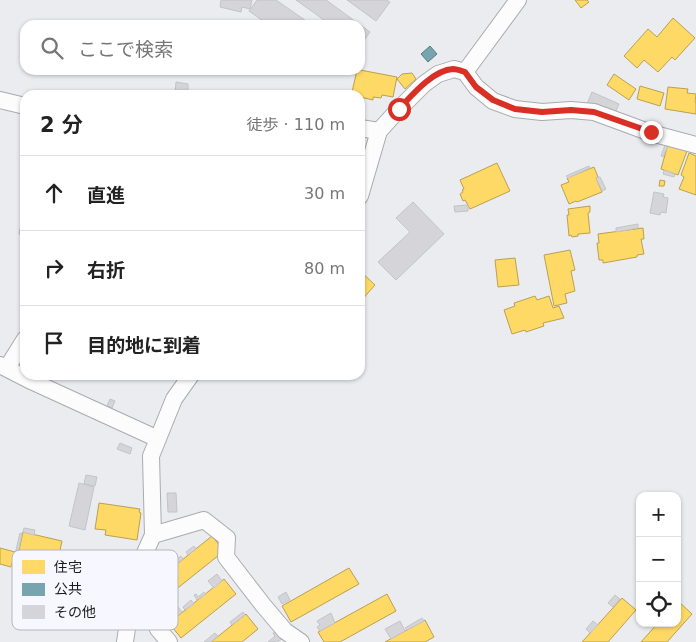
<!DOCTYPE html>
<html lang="ja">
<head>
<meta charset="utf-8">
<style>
  body { margin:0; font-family:"DejaVu Sans","Noto Sans JP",sans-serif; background:#f2f2f2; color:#222 }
  .controls { position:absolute; right:15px; bottom:15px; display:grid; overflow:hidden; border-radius:10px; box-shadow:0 1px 4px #0004 }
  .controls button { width:45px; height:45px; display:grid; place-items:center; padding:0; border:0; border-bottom:1px solid #e0e0e0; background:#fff; color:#222; font:25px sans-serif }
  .stop { position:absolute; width:15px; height:15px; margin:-11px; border:4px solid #d93025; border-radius:50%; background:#fff }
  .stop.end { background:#d93025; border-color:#fff; box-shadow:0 1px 5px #0008 }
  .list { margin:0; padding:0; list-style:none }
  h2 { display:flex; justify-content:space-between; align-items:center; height:65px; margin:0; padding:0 20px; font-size:21px }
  h2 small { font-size:16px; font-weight:400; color:#767676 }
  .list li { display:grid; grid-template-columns:32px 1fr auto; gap:15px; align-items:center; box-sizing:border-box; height:75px; padding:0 20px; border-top:1px solid #e0e0e0 }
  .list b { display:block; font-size:19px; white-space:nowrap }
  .list em { font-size:16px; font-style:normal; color:#767676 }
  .icon { flex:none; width:28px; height:28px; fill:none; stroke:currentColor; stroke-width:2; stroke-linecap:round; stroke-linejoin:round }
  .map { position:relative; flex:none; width:696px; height:642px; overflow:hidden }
  .search { position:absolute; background:#fff; box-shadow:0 1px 4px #0004; left:20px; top:20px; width:345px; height:55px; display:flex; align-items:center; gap:12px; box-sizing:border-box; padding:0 18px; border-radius:15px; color:#767676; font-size:19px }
  .panel { position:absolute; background:#fff; box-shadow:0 1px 4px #0004; left:20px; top:90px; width:345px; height:290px; border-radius:15px }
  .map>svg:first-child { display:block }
  .homes { fill:#ffd966; stroke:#baa050 }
  .public { fill:#76a5af; stroke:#5a7c83 }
  .building { fill:#d5d5d9; stroke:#c3c4c7 }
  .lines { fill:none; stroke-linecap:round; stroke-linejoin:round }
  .minor-casing { stroke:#aaabae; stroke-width:18 }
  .minor { stroke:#fcfcfd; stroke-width:16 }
  .route { stroke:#d93025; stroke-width:6 }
  .key { fill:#f7f8ff; stroke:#b5b6bb; stroke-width:1 }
  .key-label { font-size:14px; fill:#1a1b1d }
</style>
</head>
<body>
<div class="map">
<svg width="696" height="642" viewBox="0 0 696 642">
  <rect width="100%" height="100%" fill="#ebecf0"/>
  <!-- homes -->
  <path class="homes" d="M575,0H587L589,2L581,8Z
    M673,18L695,38L675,60L672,57L658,72L644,60L637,68L624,56L648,29L657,37Z
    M357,70H360L397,77L393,97L382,95L381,98L373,97V100L360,97V95H355L356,93L352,92Z
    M412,73L416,79L405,89L397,79L402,74Z
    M614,74L636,89L629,100L607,85Z
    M640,86L664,93L660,106L637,99Z
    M668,87L688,89L687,93L696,94L695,102L696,103V114L665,109Z
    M668,144L687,151L678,175L661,169Z
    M689,153L696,156V195L679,189L684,177L681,175Z
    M497,163L510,191L470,209L465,200L463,201L460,194L463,192L462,190L464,189L460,180Z
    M594,167L598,177L596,178L602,192L577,202L576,201L569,204L561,185L569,182L567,178Z
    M25,180V204H21Z
    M660,180L665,181L664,186H659Z
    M590,206V212L588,213L590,233L578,234V236L572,237L571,235L569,236L567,215H569L568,209Z
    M25,221V237L21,236Z
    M643,228L644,239H641L644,254L637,255V257L603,263V260H599L597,243H599L598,234Z
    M570,250L575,270L571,271L575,291L565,294L567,303L554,306L544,255Z
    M515,258L519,285L498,287L495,260Z
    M360,271L375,285L360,302Z
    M535,296L537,300L549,296L553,308L559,306L564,318L543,323L544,326L526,332L525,330L512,334L504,310L515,306L514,303Z
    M99,503L140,509L139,512L141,513L137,540L105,535L106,530L95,529Z
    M23,532L62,541L54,578L15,569Z
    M212,536L224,551L169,595L157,580Z
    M0,548L15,552L11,567L0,564Z
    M349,568L359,584L291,622L282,606Z
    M224,579L236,594L181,638L169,623Z
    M387,594L396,611L340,642H324L318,632Z
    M622,598L636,610L608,642H582Z
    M678,601L692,614L667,642H641L658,623H677Z
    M246,614L258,629L242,642H211Z
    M425,620L434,637L425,642H385Z"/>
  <!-- public -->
  <path class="public" d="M430,46L437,54L428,62L421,54Z"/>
  <!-- building -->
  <path class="building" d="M221,0H252L250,9L242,7L241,12L220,7Z
    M257,0H276L312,25H269L249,11Z
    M296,0H326L370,32L360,46V25H331Z
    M347,0H386L390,2L376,21Z
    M176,82L188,84V94L175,93Z
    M592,92L619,104L614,116L587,104Z
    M665,145L668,146L663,157L661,156Z
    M589,166L590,168L568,178L566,176Z
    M664,170L675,174L674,177L663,174Z
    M600,177L606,189L602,191L596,178Z
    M654,192L664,194L663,197L668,198L666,213L661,212L660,215L650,213Z
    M413,202L444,234L396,280L378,262L410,232L396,218Z
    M468,205V211L455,212L454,206Z
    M23,215L25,216V221L21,235L19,234Z
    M638,224V228L616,232V228Z
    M110,399L115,401L112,408L107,406Z
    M120,443L132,448L130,454L117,449Z
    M86,475L97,477L95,486L84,484Z
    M79,483L94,487L85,530L69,526Z
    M167,493H176L177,512H168Z
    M24,528L35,530L34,535L23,532Z
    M20,533L22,534L15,567H12Z
    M194,546L196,549L188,555L186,552Z
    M181,556L183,559L171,568L169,565Z
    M217,574L222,581L214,588L208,581Z
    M204,592L206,594L197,600L194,595L196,594L198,597Z
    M286,592L290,600L282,604L278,597Z
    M615,595L620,599L613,607L608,603Z
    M191,600L194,604L185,610L183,607Z
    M178,607L182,612L170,622L168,620L176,614L174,610Z
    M243,612L245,615L232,625L230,622Z
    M331,613L335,623L320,631L317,627L320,625L317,621Z
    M422,618L424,621L407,630L405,628Z
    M400,621L405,631L391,639L385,629Z
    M593,621L598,625L590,633L586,629Z
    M276,631L282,639L277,642H268L275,636L273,633Z
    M215,633L218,636L211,642H204Z"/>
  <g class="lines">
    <defs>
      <path id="minor" d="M465,72L518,0
        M0,100L25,106
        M360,128L379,131
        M360,196L379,131L399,109L424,84L438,74L454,69L465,72L476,87L493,101L515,109L542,112L571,110L594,112L651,133L696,145
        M0,365L29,380L158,439
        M7,368L25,339
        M153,535L204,520L227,538L226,557L263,605L285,631L301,642
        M135,575L158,629L169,642
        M125,642L135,575L153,535L151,456L174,399L191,375"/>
    </defs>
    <!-- minor casing -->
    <use href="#minor" class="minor-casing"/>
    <!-- minor -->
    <use href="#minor" class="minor"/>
  </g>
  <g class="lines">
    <!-- route -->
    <path class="route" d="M399,109C412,95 433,70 453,69C457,69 462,71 465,72L476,87L493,100L515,109L542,112L571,110L594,112L651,132"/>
  </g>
  <!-- legend -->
  <rect x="12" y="550" width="166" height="80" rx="8" class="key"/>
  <rect x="22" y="560" width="23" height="14" fill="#ffd966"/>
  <rect x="22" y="583" width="23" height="13" fill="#76a5af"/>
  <rect x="22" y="605" width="23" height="14" fill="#d5d5d9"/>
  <g class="key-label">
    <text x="54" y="572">住宅</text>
    <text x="54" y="594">公共</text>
    <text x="54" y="617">その他</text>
  </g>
</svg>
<div class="controls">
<button>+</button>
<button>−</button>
<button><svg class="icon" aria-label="locate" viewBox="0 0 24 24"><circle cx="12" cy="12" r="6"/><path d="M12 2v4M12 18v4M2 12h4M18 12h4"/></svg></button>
</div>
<div class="stop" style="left:399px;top:109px"></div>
<div class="stop end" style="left:651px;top:132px"></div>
<div class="search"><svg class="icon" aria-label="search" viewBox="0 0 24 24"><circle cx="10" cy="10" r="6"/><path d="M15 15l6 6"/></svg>ここで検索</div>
<section class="panel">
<h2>2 分<small>徒歩 · 110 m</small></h2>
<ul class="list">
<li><svg class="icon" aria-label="ahead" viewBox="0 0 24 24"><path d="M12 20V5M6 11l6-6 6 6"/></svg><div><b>直進</b></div><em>30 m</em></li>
<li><svg class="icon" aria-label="right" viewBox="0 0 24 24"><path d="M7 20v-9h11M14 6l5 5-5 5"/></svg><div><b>右折</b></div><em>80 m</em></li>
<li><svg class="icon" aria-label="arrive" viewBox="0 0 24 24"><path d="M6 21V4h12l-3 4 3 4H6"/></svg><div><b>目的地に到着</b></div></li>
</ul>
</section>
</div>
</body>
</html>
